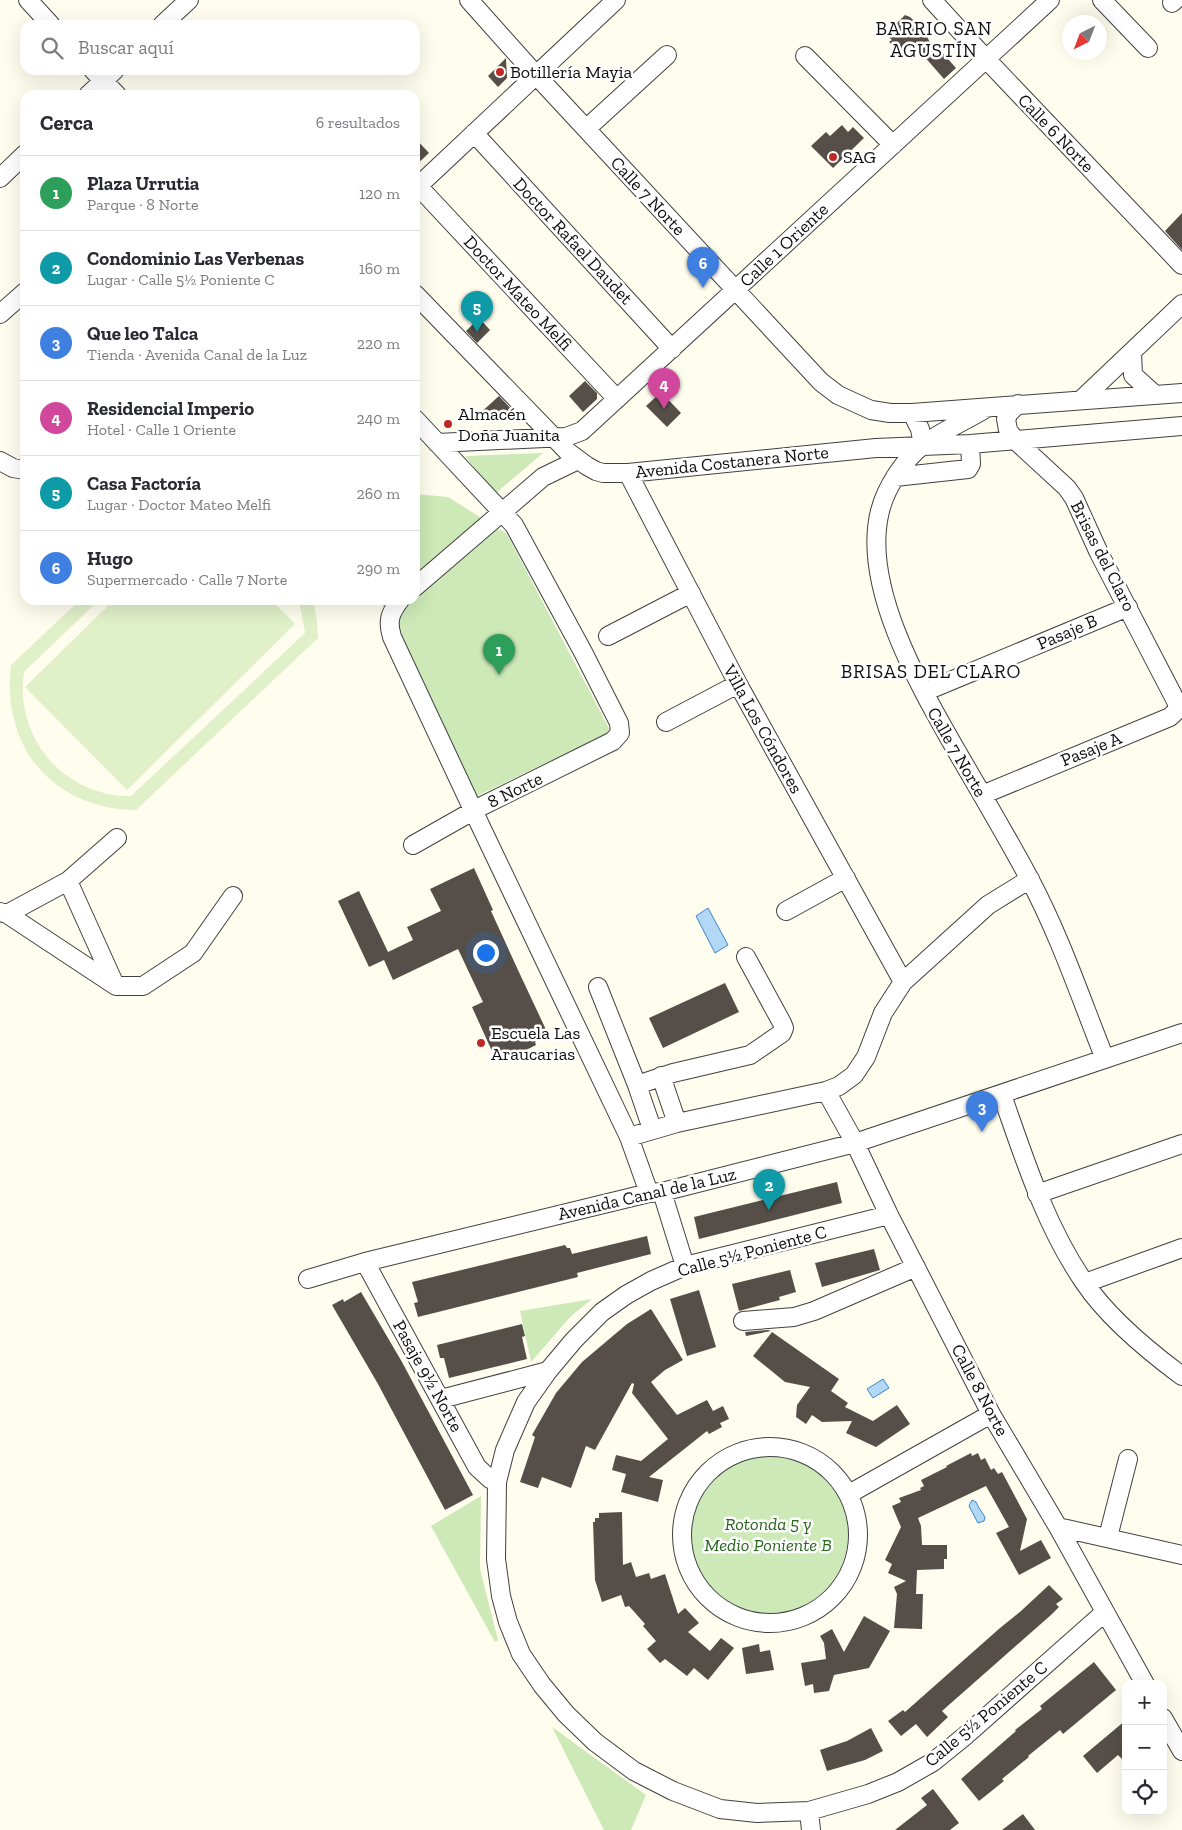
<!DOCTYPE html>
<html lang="es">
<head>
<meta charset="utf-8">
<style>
  body { margin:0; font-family:"Zilla Slab",serif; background:#f7f7f7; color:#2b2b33 }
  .controls { position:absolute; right:15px; bottom:15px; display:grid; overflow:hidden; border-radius:10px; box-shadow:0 5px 20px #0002 }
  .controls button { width:45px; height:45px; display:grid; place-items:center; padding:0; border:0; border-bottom:1px solid #e1e1e2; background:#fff; color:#2b2b33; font:25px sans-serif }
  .compass { position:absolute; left:1062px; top:15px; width:45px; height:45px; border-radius:50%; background:#fff; box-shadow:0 5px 20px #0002; rotate:222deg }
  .you { position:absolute; left:485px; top:952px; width:18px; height:18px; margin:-12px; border:4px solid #fff; border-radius:50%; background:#1a73e8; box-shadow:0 0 0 8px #1a73e833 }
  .badge { display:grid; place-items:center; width:32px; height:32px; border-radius:50%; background:#be2825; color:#fff; font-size:16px; font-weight:700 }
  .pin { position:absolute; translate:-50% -41px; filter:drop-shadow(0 1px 2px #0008) }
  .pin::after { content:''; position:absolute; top:26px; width:18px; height:15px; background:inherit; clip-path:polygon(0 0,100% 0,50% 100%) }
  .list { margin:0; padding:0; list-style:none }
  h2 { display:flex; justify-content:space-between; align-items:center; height:65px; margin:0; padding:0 20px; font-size:21px }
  h2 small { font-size:16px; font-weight:400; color:#7c7c81 }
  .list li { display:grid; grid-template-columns:32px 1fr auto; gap:15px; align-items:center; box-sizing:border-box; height:75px; padding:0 20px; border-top:1px solid #e1e1e2 }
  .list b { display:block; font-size:19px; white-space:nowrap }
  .list p { margin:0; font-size:16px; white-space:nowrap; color:#7c7c81 }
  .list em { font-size:16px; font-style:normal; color:#7c7c81 }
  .icon { flex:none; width:28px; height:28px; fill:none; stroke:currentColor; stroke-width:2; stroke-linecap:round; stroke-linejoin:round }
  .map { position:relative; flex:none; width:1182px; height:1830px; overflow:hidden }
  .search { position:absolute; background:#fff; box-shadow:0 5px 20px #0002; left:20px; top:20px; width:400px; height:55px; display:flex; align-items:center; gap:12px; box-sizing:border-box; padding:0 18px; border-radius:15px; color:#7c7c81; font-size:19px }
  .panel { position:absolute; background:#fff; box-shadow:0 5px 20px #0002; left:20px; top:90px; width:400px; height:515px; border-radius:15px }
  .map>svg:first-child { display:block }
  .green { fill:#cde9b7 }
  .pitch { fill:#e0f0c9 }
  .water { fill:#b2d8f6; stroke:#3987ce }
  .building { fill:#564f49 }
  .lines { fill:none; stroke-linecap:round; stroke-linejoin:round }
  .minor-casing { stroke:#404040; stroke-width:20 }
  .minor { stroke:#fff; stroke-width:18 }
  .poi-dot { fill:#be2825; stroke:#fff; stroke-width:2 }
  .labels { text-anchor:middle; stroke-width:5; stroke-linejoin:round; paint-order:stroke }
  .poi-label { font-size:18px; fill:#0d0d0d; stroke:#fff; text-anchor:start }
  .street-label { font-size:18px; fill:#0d0d0d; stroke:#fff }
  .park-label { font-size:18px; font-style:italic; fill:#27651d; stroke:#fff }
  .neighbourhood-label { font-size:19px; letter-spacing:1px; fill:#0d0d0d; stroke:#fff }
</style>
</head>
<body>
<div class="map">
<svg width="1182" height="1830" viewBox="0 0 1182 1830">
  <rect width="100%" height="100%" fill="#fffded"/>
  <!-- green -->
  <path class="green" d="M543,453L496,493L465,456Z
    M415,494L448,497L507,534L611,732L477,796L380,600H415Z
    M592,1299L571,1316L531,1362L520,1311Z
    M688 1534a80 80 0 1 1 160 0a80 80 0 1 1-160 0Z
    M481,1496L480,1569L498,1640L495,1642L431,1526Z
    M552,1727L646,1795L631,1830H604Z"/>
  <!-- pitch -->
  <path class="pitch" d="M80,600H99L24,672C14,738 65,797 131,796L305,633L299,600H313L317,621L318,638L136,810C53,809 1,747 11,665Z
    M114,600H271L295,624L127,790L25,687Z"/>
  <!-- water -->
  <path class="water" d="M708,908L728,945L715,953L696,916Z
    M883,1379L889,1388L873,1398L867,1389Z
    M972,1500L976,1502L979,1508L985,1517L984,1521L978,1523L969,1506Z"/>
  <!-- building -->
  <path class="building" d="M905,15L910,17L924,30L935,53L940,50L956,68L944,79L916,47L906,57L889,42L892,40L886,34Z
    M506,58L507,78L498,87L488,76Z
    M842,125L848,132L853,127L864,138L833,168L811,146L826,132L830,136Z
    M415,138L429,153L415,166Z
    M1182,213V250L1165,231Z
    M479,318L490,330L477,343L466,331Z
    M585,381L597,393V399L583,412L569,396Z
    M661,392L681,413L667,427L646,406Z
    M499,396L512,410L502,420L495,413L479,414Z
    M474,868L493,910L491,911L518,970L548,1034L537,1040L535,1042L536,1045L512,1057L510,1053L496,1060L472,1007L483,1002L458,949L393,980L384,960L369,967L338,901L359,891L388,952L413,940L407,927L441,911L430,889Z
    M725,983L739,1012L663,1048L649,1018Z
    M837,1182L842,1203L699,1239L694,1217Z
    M647,1236L651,1254L577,1273L578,1277L418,1317L414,1303L418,1302L412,1282L565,1245L567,1248H570L572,1254Z
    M874,1249L880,1270L822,1287L815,1263Z
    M790,1270L796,1292L779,1297L780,1300L739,1311L732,1284Z
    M699,1290L716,1347L687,1356L670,1299Z
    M361,1292L402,1362L473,1495L445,1510L378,1384L332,1305L343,1299L344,1302Z
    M651,1309L683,1360L665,1370L651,1382L677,1415L707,1400L713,1411L723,1406L729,1419L720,1423L722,1427L709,1434L707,1431L649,1477L663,1480L658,1502L621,1492L626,1474L612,1470L616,1455L641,1461L668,1439L632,1393L634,1384L632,1383L595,1450L586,1446L571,1488L542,1477L538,1488L520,1482L535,1437L532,1435L556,1393L582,1362L627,1324Z
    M522,1324L525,1336L522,1337L527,1359L449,1378L444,1358H440L437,1345Z
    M768,1330L771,1331L746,1336L745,1332Z
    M772,1332L839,1379L831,1391L848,1403L845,1407L873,1421L897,1405L910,1424L876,1447L846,1433L852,1421L822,1422L812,1415L806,1424L796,1417L797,1405L810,1387L785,1382L753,1356Z
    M971,1453L972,1456L978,1453L981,1460L985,1458L991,1470L994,1468L998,1474L1002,1472L1027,1519L1020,1551L1041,1540L1051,1558L1019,1575L996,1533L1009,1527L986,1486L918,1518L921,1526L922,1545H947V1559H944V1569L917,1570L916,1594H923L922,1629L894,1628L897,1594L894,1587L906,1581L888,1573L892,1564L885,1560L901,1527L892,1506L901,1502L899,1498L921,1490L920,1488L924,1486L921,1480L947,1467L946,1466Z
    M622,1512L623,1565L631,1562L636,1577L649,1573L651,1579L665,1574L678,1614L685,1608L699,1623L688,1632L710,1651L721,1638L734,1648L708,1680L694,1668L687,1676L665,1659L660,1663L647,1649L656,1641L643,1626L645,1624L629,1606L625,1607L621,1595L602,1602L595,1580L593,1522H595V1518H599V1513Z
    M1049,1585L1063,1599L1056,1604L1059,1607L1051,1615L942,1711L948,1717L927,1737L916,1724L901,1736L888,1721L903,1710L905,1712L1000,1628L1021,1611Z
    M864,1616L890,1631L869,1668L834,1675L829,1691L814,1693L813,1684L805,1686L801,1663L826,1659L824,1643L820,1636L832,1629L844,1652Z
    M759,1644L760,1652L770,1650L774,1670L746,1674L742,1648Z
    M1094,1662L1116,1690L1063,1734L1060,1730L1028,1756L1029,1757L1002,1779L1004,1781L979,1801L961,1779L1016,1731L1015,1730L1042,1709L1040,1706Z
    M1126,1720V1763L1118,1755L1097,1773L1083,1756Z
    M871,1728L883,1751L865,1760L827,1771L820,1750L847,1741Z
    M933,1789L959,1823L950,1830H895L927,1805L921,1798Z
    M1023,1814L1035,1830H1002Z"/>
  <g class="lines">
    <defs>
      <path id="minor" d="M28,0L51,25
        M469,0L536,75L821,382L838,395L871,410L890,413H912L1182,393
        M932,0L986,59L1182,265
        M1102,0L1148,48
        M1172,3L1175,0
        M162,25L189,0
        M805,56L893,145
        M93,70L117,95
        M88,95L115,70
        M586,129L667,55
        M474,133L672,349
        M0,178L25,154
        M418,186L617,399
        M415,189L616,0
        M415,294L568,452L587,466L596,471L603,473H628L876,448L970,444L1182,426
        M0,314L25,292
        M1132,352L1133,375L1155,395
        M1081,400L1182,304
        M985,409C965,421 942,431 923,445C904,460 886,487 880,511C861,586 920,687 956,750C981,793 1006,835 1029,878C1060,936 1081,999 1105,1059
        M912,413L920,429L923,445
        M437,443L566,437L582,431L1050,0
        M0,461L13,468L25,470
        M628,473L738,684L903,982
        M895,477L968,469L971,464L970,444
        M415,587L543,477L578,460
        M400,600C390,613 387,621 392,637L482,829L629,1137L649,1193
        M608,636L691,593
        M924,692L1128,607
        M666,722L738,684
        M982,795L1170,717L1176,711L1178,705L1099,553L1074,498L1067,488L1015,440L1008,430L1006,419L1009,413L1018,404
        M413,845L480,807L613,741L620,733L619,723L583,652L514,525L415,419
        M68,881L115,985
        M786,911L846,878
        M0,912L7,914L116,986H143L193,953L233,896
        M7,914L68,881L117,838
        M598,987L637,1085L652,1129
        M661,1076L677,1123
        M637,1085L673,1073L750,1055L782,1033L784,1028L782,1023L746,957
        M826,1091L855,1143L889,1215L991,1414L1058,1527L1145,1684
        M1002,1095C1025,1160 1045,1225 1084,1282C1108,1318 1147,1350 1182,1376
        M629,1137L677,1123L826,1091L839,1086L854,1075L866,1057L883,1013L903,982L988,905L1030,879
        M662,1192L685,1266
        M1037,1194L1182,1144
        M889,1215L685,1266L651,1281L626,1295L602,1312L574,1340L548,1371L526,1402L505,1450L497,1482L496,1559L501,1596L508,1622L521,1654L542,1685L566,1714L595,1742L634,1771L673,1791L720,1809L757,1813L809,1811L868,1794L898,1782L933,1762L965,1736L1105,1612
        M365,1262L477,1467L490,1479L497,1482
        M308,1279L365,1262L649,1193L662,1192L855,1143L1182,1033
        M1085,1283L1182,1248
        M743,1321L794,1317L814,1311L916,1267
        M441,1399L548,1371
        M682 1535a88 88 0 1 1 176 0a88 88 0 1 1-176 0Z
        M849,1494L991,1414
        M1058,1527L1182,1555
        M1108,1537L1128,1459
        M1163,1718L1182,1751
        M809,1811L811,1830"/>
    </defs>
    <!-- minor casing -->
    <use href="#minor" class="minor-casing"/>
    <!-- minor -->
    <use href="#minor" class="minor"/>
  </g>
  <!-- markers -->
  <g class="poi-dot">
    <circle cx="500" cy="72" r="5"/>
    <circle cx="833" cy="157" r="5"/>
    <circle cx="448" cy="424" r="5"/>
    <circle cx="481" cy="1043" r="5"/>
  </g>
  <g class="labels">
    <!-- poi labels -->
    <g class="poi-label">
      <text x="510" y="78">Botillería Mayia</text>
      <text x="843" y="163">SAG</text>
      <text x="458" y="420">Almacén<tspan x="458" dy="21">Doña Juanita</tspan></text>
      <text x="491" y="1039">Escuela Las<tspan x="491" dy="21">Araucarias</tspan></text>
    </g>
    <!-- street labels -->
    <g class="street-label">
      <text transform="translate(1056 133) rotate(46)" y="6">Calle 6 Norte</text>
      <text transform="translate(648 196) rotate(47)" y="6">Calle 7 Norte</text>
      <text transform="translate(573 241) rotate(47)" y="6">Doctor Rafael Daudet</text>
      <text transform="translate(784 245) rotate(-43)" y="6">Calle 1 Oriente</text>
      <text transform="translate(518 293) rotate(47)" y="6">Doctor Mateo Melfi</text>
      <text transform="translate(732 462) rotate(-6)" y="6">Avenida Costanera Norte</text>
      <text transform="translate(1103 556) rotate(63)" y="6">Brisas del Claro</text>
      <text transform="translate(1067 632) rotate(-23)" y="6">Pasaje B</text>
      <text transform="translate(763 729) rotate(61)" y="6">Villa Los Cóndores</text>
      <text transform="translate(1091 749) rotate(-22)" y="6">Pasaje A</text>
      <text transform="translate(957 752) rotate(60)" y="6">Calle 7 Norte</text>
      <text transform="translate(515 790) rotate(-26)" y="6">8 Norte</text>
      <text transform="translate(647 1194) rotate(-13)" y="6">Avenida Canal de la Luz</text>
      <text transform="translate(752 1251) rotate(-15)" y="6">Calle 5½ Poniente C</text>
      <text transform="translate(428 1376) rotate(61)" y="6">Pasaje 9½ Norte</text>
      <text transform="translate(980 1390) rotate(62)" y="6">Calle 8 Norte</text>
      <text transform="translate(986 1714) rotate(-40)" y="6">Calle 5½ Poniente C</text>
    </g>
    <!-- park labels -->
    <g class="park-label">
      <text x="768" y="1530">Rotonda 5 y<tspan x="768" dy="21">Medio Poniente B</tspan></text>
    </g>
    <!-- neighbourhood labels -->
    <g class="neighbourhood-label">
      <text x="934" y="35">BARRIO SAN<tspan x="934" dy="22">AGUSTÍN</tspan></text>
      <text x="931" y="678">BRISAS DEL CLARO</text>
    </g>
  </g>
</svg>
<div class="controls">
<button>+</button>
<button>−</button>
<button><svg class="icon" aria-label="locate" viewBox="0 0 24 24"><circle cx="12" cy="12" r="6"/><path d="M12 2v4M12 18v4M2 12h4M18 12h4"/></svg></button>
</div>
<svg class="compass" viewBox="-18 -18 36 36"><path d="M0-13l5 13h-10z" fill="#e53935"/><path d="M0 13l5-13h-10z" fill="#7c7c81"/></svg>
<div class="you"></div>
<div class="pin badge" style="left:499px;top:675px;background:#2e9e5b">1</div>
<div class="pin badge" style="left:769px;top:1210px;background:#0f9aa8">2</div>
<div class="pin badge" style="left:982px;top:1132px;background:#3f7fe0">3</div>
<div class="pin badge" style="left:664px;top:409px;background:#d1479c">4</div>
<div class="pin badge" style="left:477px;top:332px;background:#0f9aa8">5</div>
<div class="pin badge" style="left:703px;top:288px;background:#3f7fe0">6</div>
<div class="search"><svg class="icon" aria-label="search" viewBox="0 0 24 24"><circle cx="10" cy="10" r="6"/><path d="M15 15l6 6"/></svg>Buscar aquí</div>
<section class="panel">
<h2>Cerca<small>6 resultados</small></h2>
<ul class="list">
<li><span class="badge" style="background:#2e9e5b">1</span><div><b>Plaza Urrutia</b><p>Parque · 8 Norte</p></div><em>120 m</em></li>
<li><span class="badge" style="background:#0f9aa8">2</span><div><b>Condominio Las Verbenas</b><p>Lugar · Calle 5½ Poniente C</p></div><em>160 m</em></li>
<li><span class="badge" style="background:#3f7fe0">3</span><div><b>Que leo Talca</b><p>Tienda · Avenida Canal de la Luz</p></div><em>220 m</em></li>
<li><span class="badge" style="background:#d1479c">4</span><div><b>Residencial Imperio</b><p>Hotel · Calle 1 Oriente</p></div><em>240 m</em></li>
<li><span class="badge" style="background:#0f9aa8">5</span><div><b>Casa Factoría</b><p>Lugar · Doctor Mateo Melfi</p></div><em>260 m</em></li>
<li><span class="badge" style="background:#3f7fe0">6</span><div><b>Hugo</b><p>Supermercado · Calle 7 Norte</p></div><em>290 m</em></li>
</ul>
</section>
</div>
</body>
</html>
